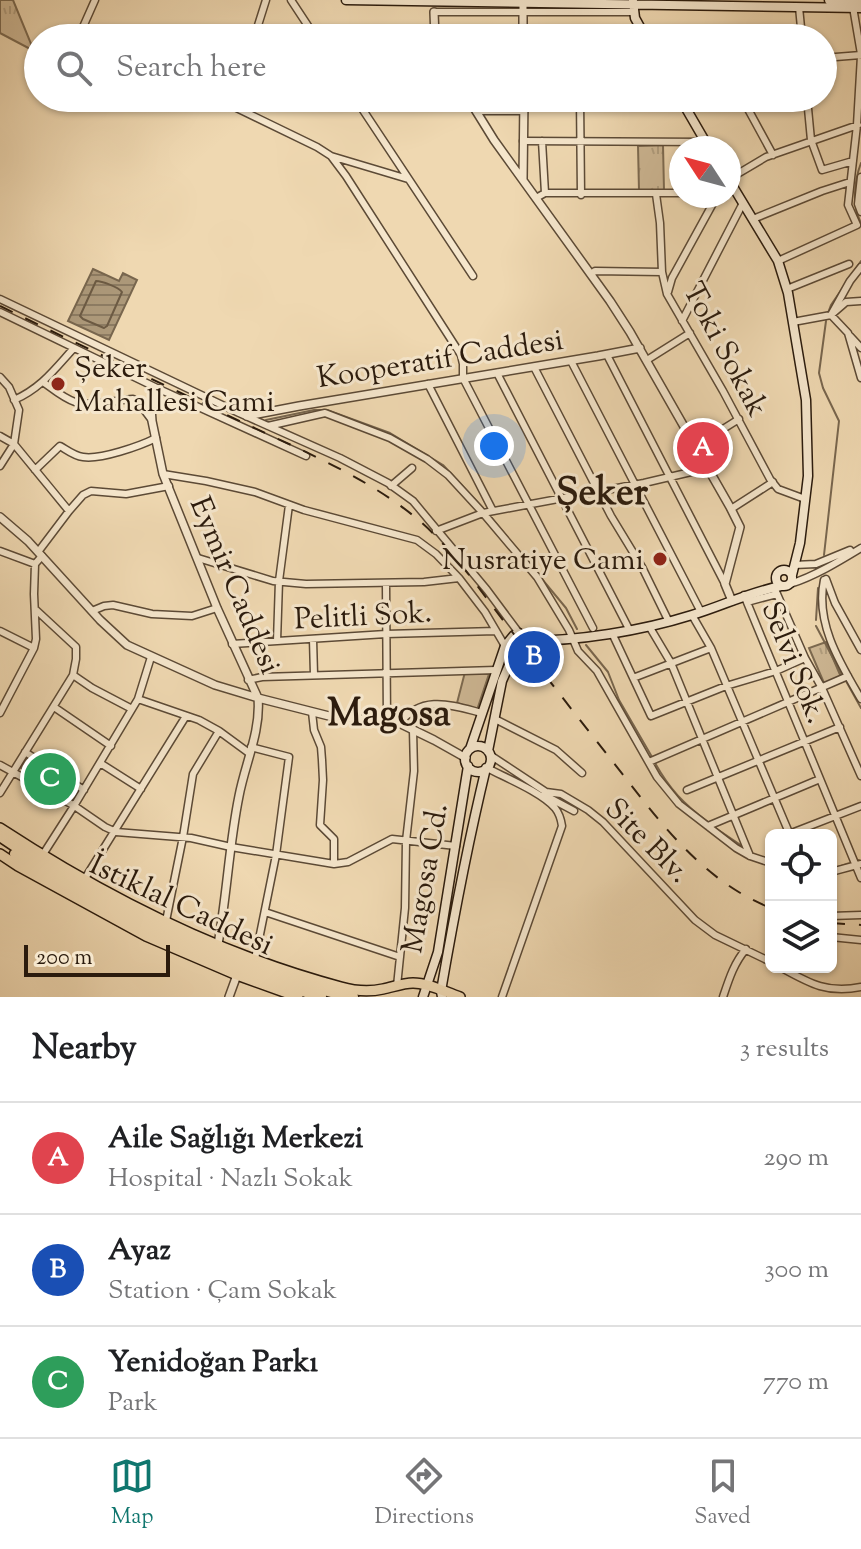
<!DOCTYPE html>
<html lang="en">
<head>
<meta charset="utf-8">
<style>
  body { margin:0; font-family:"Sorts Mill Goudy",serif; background:#f6f6f6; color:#202124 }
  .controls { position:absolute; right:24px; bottom:24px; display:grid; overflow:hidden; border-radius:12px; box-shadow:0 2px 6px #0004 }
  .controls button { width:72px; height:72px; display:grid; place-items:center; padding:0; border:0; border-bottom:2px solid #e0e0e0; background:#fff; color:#202124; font:40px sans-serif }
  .compass { position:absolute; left:669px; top:136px; width:72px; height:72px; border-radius:50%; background:#fff; box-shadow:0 2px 6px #0004; rotate:306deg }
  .scale { position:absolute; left:24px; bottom:20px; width:146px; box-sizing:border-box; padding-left:8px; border:4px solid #2b1b0d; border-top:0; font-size:22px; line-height:28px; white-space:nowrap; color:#2b1b0d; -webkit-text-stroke:6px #f5e6cc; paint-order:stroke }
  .you { position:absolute; left:494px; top:446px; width:28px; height:28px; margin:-20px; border:6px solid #fff; border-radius:50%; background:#1a73e8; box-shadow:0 0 0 12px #1a73e833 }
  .badge { display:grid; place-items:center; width:52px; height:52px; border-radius:50%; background:#0f766e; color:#fff; font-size:26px; font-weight:700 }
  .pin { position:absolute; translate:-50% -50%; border:4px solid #fff; box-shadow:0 2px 8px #0006 }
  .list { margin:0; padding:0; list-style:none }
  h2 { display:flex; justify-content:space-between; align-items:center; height:104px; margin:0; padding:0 32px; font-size:34px }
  h2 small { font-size:26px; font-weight:400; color:#757577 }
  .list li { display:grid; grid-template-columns:52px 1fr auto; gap:24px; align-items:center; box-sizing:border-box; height:112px; padding:0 32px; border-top:2px solid #e0e0e0 }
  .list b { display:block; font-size:30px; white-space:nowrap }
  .list p { margin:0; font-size:26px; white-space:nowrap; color:#757577 }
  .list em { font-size:26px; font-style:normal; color:#757577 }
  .icon { flex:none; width:44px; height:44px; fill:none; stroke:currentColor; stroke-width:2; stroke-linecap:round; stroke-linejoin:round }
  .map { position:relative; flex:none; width:861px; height:997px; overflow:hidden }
  .search { position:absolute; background:#fff; box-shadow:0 2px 6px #0004; left:24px; right:24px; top:24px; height:88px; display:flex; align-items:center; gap:20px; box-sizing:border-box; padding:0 28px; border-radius:44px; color:#757577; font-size:30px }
  .sheet { height:440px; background:#fff }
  nav { display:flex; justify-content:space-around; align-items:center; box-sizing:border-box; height:112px; border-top:2px solid #e0e0e0; background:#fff; font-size:22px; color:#757577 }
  nav a { display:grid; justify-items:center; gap:4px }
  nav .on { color:#0f766e }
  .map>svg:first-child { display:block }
  .park { fill:url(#park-tufts); stroke:#7c6a51; stroke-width:2 }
  .water { fill:url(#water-rules); stroke:#78664e; stroke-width:2 }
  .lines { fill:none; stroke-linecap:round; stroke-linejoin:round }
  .shore { stroke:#6c5a43; stroke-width:2 }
  .stream { stroke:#78664e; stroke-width:2 }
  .minor-casing { stroke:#5c4a36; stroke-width:9 }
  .tertiary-casing { stroke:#5c4a36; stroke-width:10 }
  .secondary-casing { stroke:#2b1b0d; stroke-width:11 }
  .primary-casing { stroke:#2b1b0d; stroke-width:12 }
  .trunk-casing { stroke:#2b1b0d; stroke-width:13 }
  .minor { stroke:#f5e6cc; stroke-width:6 }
  .tertiary { stroke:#f5e6cc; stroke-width:7 }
  .secondary { stroke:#f5e6cc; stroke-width:8 }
  .primary { stroke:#efd8b1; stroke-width:9 }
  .trunk { stroke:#efd8b1; stroke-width:10 }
  .rail { stroke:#2b1b0d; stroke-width:2; stroke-dasharray:14 14; stroke-linecap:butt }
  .poi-dot { fill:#8f2418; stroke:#f5e6cc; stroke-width:3 }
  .labels { text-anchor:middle; stroke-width:6; stroke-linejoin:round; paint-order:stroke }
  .street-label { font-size:30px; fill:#2b1b0d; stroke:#f5e6cc }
  .poi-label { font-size:30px; fill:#2b1b0d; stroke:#f5e6cc; text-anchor:start }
  .district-label { font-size:38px; font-weight:bold; fill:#2b1b0d; stroke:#f5e6cc }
</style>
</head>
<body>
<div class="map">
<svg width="861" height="997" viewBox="0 0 861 997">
  <defs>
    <pattern id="park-tufts" width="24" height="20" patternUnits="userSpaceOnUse" patternTransform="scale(2)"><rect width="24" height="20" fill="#ceb895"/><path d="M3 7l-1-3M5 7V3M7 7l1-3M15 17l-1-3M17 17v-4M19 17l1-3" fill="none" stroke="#b19e7f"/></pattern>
    <pattern id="water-rules" width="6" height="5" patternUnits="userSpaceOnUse" patternTransform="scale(2)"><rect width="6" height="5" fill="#ac9879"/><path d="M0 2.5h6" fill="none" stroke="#8c7b62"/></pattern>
  </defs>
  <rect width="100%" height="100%" fill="#efd8b1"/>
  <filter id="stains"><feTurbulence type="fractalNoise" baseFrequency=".0025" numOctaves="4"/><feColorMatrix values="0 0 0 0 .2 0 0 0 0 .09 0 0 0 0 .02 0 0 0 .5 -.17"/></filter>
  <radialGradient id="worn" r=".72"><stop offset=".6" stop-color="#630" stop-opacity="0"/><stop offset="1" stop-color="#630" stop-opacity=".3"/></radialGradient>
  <!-- park -->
  <path class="park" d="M0,0H13L34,51L0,33Z
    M663,145L664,190H639L638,146Z
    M826,642L841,677L824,683L809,648Z
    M465,672L489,674L477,710L457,703Z
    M28,756L80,790L73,802L21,768Z"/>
  <!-- water -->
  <path class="water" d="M93,269L119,281L123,273L137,280L109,340L68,321Z"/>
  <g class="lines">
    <!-- shore -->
    <path class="shore" d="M96,281C102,281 118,287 122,292L107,326L104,328L83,319L80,316Z"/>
    <!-- stream -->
    <path class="stream" d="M861,163C854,181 852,206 861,223
      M828,313L831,305L861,261
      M266,420L314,410H327L390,433L443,465L483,508
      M489,515L566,608L577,629
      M824,555L839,421L823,388L819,373L826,321
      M816,620L818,588
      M816,626L842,675
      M586,645L608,672L619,700L652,757
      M846,681L861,708
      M655,763C670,790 684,804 708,822
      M714,827L745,848
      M831,869L859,860"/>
    <defs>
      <path id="minor" d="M291,0L316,38
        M799,7L802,38
        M853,7L861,54
        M434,12H634
        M641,29L724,35
        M435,34L644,35
        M84,38L79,36L95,0
        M254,38L266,0
        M823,58L861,55
        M216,98L317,147L331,156L346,176L461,355L463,364V378L593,628
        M355,98L473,276
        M580,98L581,195
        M742,98L773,155
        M807,98L811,140L822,170L853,161
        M476,111H524
        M523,141L706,142
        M542,141L545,193
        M331,156L408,179
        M861,177L858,204L861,212
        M729,179L766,157L858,125
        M656,194L660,223L662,272L667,294L723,391L770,479L778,489L805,499
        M536,198L545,193H681
        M753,219L822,191L850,182
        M778,261L857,225L848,205L857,125L861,56
        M861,267L850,281L831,315L848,333L861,378
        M591,274L595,271L662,272
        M787,289L849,264
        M668,292L672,278L717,196
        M0,299L239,413L340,458L388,483L413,501L487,590L519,633
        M0,312L159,389L306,456
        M682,321L743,203
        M793,322L831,315L846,302L861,301
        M850,336L861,348
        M607,355L725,584
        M647,360L690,333
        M571,361L701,612
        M534,367L611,516L642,567L669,622
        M497,373L629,629
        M0,377L9,387L19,410L14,444L69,511L38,552
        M43,382C53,389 63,398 75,402C92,407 115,400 133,399L139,403L151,419
        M428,384L493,511
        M14,400C41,388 54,370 73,349
        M268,426L325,413L390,438L427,459L448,475L483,513L537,577L569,630L578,651L597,671L657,777L679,804L736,848L750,856L771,863
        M0,436L14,444L0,466
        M696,446L739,419
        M35,470L60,446C67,450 74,456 83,457C100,460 140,446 156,438
        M163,474L206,481L255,492L304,510L417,540L436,554L459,578L485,612L505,646
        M391,486L412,468
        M731,509L773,482
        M69,511L83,495L91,491L126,494L169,486
        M436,531L483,513L644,483L708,468
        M0,551L35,564
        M198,558L273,581L306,584L424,582L459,578
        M794,565L816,564L850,550
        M826,579L835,603L861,650
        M824,580C815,623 840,663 861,699
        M386,584L387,721
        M790,584C815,576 838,562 861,548
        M774,587L805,658L822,688L861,776
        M744,595L861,878
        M747,602L777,594
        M35,609L76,647V659L73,675L92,688L132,709
        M92,611L104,606L113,605L152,614L192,616L217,608
        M692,615L711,648L790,835
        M649,626L671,663L750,856
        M0,631L34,648
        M612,633L651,716L726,686L776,671L805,658
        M313,639L314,675
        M277,641L279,581L289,505
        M232,644L386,634L496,631
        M633,678L711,648
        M248,680L262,677L496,670
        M138,699L199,720L219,731L249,753
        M54,707L111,746
        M312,712L314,730L321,747L322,760L323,780L320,825L334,839V864
        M0,713L34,648L36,639L34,594L35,564L42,556
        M495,719L556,750L582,773
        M399,724C422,694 451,705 482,713
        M251,747L289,757L276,855L255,959
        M25,752L84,790
        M490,755L546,792L561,794L588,810L603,822L695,920L715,935L771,962
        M649,762L848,676
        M100,763L141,789
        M0,765L73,805L105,827L116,832L191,838L231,847L334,864L348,862L392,839L456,846
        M487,768C506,778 541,792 555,808C559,813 561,819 562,826L502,997
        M687,790L840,727
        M0,793L73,675
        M544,795L574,811
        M708,826L820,779
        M789,834L861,806
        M42,856L74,806L138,699L151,657
        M831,872L861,864
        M84,880L186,716
        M265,912L400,957
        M831,916L861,915
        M166,921L183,837L193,774L219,731
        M831,937L861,940
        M780,967C809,983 827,994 861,987
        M397,986L405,908L406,841L414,771L413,730
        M723,997C729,979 734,963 746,949"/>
      <path id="tertiary" d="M523,3V38
        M434,12L435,38
        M468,98L494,140L610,301L630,332L730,507L740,527L725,584L732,601
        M523,179L524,98
        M159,389L151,407L152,421L163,474L217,608L258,698C261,731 245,764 239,796C229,845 227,895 218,944
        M247,416L299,406L598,356L640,348
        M0,517L28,541L100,620L127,645L215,685L258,698L329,716L397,722L434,740L466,758
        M229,997L237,975"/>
      <path id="secondary" d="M346,0L861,8
        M829,0H861
        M633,1L635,18L646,38
        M680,98L709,148
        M729,180L778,261L788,293L806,400L808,476L800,543L792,575
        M776 578a8 8 0 1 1 16 0a8 8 0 1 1-16 0Z
        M525,641C578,641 641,631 692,615C722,606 750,592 781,586
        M465 759a13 13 0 1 1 26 0a13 13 0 1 1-26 0Z
        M470,749L505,646L514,635L519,633L525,641
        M488,751L502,681L513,656L525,641
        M423,997L438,952L468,766
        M442,997L441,991C454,916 468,842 486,768"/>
      <path id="primary" d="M0,828C104,896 220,955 341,987C355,991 369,992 383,989C393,987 403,983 413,983C429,983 445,992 460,997
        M0,854L18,866L146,936L237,975L298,997"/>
      <path id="trunk" d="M0,836C64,881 136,915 207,946C254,966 303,987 353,997
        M15,854C111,914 214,962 321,997"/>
    </defs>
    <!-- minor casing -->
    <use href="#minor" class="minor-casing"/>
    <!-- tertiary casing -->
    <use href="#tertiary" class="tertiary-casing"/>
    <!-- secondary casing -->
    <use href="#secondary" class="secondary-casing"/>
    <!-- primary casing -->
    <use href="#primary" class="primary-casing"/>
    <!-- trunk casing -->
    <use href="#trunk" class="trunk-casing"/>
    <!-- minor -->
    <use href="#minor" class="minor"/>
    <!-- tertiary -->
    <use href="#tertiary" class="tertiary"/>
    <!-- secondary -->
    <use href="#secondary" class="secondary"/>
    <!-- primary -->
    <use href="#primary" class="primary"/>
    <!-- trunk -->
    <use href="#trunk" class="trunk"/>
    <!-- rail -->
    <path class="rail" d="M0,306C82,346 164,385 246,424C303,451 366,477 415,517C454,549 482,594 513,633C549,681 587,729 624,776C665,829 707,883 771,908
      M831,923L861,925"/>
  </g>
  <!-- markers -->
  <g class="poi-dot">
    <circle cx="58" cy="384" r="8"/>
    <circle cx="660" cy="559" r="8"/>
  </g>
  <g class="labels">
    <!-- street labels -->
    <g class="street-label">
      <text transform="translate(726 349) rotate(62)" y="10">Toki Sokak</text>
      <text transform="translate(440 358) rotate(-9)" y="10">Kooperatif Caddesi</text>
      <text transform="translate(236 585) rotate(67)" y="10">Eymir Caddesi</text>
      <text transform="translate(363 615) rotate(-3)" y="10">Pelitli Sok.</text>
      <text transform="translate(795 662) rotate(68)" y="10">Selvi Sok.</text>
      <text transform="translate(648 840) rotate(45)" y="10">Site Blv.</text>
      <text transform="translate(424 878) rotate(-80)" y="10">Magosa Cd.</text>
      <text transform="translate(182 904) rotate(25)" y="10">İstiklal Caddesi</text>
    </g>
    <!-- poi labels -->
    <g class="poi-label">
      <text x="74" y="377">Şeker<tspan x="74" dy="34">Mahallesi Cami</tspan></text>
      <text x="644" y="569" text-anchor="end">Nusratiye Cami</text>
    </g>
    <!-- district labels -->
    <g class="district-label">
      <text x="602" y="504">Şeker</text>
      <text x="389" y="725">Magosa</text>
    </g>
  </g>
  <rect width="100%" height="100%" filter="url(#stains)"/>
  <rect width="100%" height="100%" fill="url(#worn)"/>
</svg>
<div class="controls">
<button><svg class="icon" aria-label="locate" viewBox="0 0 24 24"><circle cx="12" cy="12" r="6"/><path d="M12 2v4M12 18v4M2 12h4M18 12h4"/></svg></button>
<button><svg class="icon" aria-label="layers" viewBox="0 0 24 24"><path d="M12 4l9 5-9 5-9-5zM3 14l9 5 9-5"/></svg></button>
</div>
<svg class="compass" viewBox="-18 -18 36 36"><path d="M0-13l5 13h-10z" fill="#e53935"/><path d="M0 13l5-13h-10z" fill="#757577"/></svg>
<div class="scale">200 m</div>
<div class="you"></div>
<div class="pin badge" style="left:703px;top:448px;background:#e0444e">A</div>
<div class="pin badge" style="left:534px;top:657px;background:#1a4fb4">B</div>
<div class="pin badge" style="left:50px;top:779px;background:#2e9e5b">C</div>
<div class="search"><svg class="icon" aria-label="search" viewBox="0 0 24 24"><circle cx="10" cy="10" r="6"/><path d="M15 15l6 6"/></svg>Search here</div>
</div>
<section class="sheet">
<h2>Nearby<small>3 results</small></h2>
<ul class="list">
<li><span class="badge" style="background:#e0444e">A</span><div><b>Aile Sağlığı Merkezi</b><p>Hospital · Nazlı Sokak</p></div><em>290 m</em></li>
<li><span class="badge" style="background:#1a4fb4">B</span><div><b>Ayaz</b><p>Station · Çam Sokak</p></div><em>300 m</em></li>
<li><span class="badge" style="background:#2e9e5b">C</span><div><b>Yenidoğan Parkı</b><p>Park</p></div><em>770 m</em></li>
</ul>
</section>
<nav>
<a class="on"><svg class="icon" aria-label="map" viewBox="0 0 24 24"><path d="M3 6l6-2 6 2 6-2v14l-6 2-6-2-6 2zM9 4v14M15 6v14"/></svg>Map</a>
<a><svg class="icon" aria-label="directions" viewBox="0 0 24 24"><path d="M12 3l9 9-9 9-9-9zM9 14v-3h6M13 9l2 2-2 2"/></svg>Directions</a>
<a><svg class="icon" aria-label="saved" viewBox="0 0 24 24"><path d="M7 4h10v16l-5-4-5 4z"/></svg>Saved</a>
</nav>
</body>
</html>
